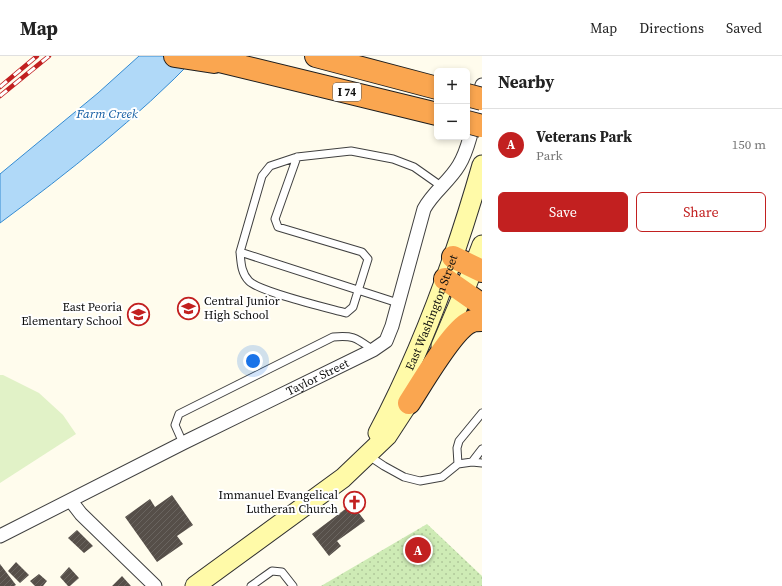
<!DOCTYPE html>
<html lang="en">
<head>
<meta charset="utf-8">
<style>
  body { margin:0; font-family:"Source Serif 4",serif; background:#f6f6f6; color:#222 }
  .controls { position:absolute; right:12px; top:12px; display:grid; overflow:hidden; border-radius:6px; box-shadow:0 2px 6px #0003 }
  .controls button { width:36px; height:36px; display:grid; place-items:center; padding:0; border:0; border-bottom:1px solid #e0e0e0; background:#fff; color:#222; font:20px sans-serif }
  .you { position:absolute; left:253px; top:305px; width:14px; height:14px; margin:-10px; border:3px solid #fff; border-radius:50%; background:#1a73e8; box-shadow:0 0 0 6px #1a73e833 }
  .badge { display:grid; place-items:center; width:26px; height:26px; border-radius:50%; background:#c22020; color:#fff; font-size:13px; font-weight:700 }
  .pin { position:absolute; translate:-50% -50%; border:2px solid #fff; box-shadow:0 1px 4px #0006 }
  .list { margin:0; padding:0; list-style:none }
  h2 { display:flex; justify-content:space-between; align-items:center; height:52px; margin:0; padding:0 16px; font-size:17px }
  h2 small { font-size:13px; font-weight:400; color:#767676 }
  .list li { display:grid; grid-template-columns:26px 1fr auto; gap:12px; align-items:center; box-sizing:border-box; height:72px; padding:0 16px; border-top:1px solid #e0e0e0 }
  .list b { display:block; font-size:15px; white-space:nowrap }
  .list p { margin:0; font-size:13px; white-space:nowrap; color:#767676 }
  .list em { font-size:13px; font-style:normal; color:#767676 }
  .actions { display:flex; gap:8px; padding:12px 16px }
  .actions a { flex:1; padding:9px 0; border:1px solid #c22020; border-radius:6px; text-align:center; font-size:14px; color:#c22020 }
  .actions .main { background:#c22020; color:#fff }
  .map { position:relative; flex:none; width:482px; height:530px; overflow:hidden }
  header { display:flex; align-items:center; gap:24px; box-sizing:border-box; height:56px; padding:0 20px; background:#fff; border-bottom:1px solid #e0e0e0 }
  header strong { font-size:19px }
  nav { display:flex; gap:22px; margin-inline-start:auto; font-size:14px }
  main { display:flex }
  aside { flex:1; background:#fff }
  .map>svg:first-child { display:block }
  .park { fill:url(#park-dots) }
  .pitch { fill:#e1f2c7 }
  .water { fill:#b0d9f8; stroke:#348bd2 }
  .building { fill:url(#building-hatch) }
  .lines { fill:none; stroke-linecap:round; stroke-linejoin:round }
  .lane-casing { stroke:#404040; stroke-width:9 }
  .street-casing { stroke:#404040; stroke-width:15 }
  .secondary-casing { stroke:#2f2f2f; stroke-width:21 }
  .highway-casing { stroke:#1e1e1e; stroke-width:24 }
  .lane { stroke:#fff; stroke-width:7 }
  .street { stroke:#fff; stroke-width:13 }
  .secondary { stroke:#fffaa8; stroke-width:19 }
  .highway { stroke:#faa650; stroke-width:22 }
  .rail-casing { stroke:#c22020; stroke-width:4.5 }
  .rail { stroke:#fff; stroke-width:3; stroke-dasharray:9; stroke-linecap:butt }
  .highway-bridge-casing { stroke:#1e1e1e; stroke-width:24; stroke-linecap:butt }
  .highway-bridge { stroke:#faa650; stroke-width:22 }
  .labels { text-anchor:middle; stroke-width:4; stroke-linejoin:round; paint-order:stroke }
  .shield { fill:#fff; stroke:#565656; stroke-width:1 }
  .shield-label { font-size:11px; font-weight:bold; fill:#0d0d0d }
  .poi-label { font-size:12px; fill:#0d0d0d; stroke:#fff; text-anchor:end }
  .street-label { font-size:12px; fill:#0d0d0d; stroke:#fff }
  .water-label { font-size:13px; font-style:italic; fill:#125ca3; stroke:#fff }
</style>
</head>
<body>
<header>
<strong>Map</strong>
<nav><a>Map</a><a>Directions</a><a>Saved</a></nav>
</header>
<main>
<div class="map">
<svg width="482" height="530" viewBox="0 0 482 530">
  <defs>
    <pattern id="park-dots" width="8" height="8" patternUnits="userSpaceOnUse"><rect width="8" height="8" fill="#ceebb5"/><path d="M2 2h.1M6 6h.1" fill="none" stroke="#b0c89a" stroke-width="1.8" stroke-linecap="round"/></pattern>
    <pattern id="building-hatch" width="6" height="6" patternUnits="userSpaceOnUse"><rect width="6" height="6" fill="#564f49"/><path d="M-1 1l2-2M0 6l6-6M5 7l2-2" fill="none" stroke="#69645f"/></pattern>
  </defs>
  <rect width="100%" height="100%" fill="#fffced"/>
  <!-- park -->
  <path class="park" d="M427,468L482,520V530H321Z"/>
  <!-- pitch -->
  <path class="pitch" d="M0,319H3L39,337L63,359L76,378L0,427Z"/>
  <!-- water -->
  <path class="water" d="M139,0H197C137,62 69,116 0,167V118L98,37Z"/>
  <!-- building -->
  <path class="building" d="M172,439L193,469L177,480L183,488L157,506L125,461L150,443L155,451Z
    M352,448L365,465L337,485L341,490L329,500L312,478Z
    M77,474L93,490L84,497L68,482Z
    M16,506L29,519L20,527L8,515Z
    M0,508L16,529L14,530H0Z
    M69,511L79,522L70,530H68L60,521Z
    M39,518L47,525L43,530H35L30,525Z
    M122,520L131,530H112Z"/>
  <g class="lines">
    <defs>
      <path id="lane" d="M240,196C241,206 241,217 249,225C260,236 328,252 346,257L353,251L368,203L362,196L278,171L275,163L297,101
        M398,247L240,196L262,120L270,110L297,101L351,95L393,103L414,111L441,130
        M183,387L175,369L179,358L333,281C354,279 356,282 373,294
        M369,400L384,410L404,421L420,425L442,421L458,408L472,406L482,407
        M472,406L482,393
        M458,408L457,392L459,385L482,357
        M251,530L272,515L282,516L293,530"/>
      <g id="street">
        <path d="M71,445L81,458L155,530"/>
        <path id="s1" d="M0,480L183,387L373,294L386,285L392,270L424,153C433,136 449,126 459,109C471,89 476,53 482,29"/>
      </g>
      <g id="secondary">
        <path d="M441,290L464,236L482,189"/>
        <path id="s2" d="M378,377C422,294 456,200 482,109"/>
        <path d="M195,530L343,422L387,380L417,334"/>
      </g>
      <path id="highway" d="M175,0L214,6
        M199,0L437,58
        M316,0L437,32
        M453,201L482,215
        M445,223L482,249
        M409,347C421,329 452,274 470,266C473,264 478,264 482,264"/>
    </defs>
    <!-- lane casing -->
    <use href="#lane" class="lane-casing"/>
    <!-- street casing -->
    <use href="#street" class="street-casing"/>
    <!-- secondary casing -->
    <use href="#secondary" class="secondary-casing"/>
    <!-- highway casing -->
    <use href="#highway" class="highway-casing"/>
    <!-- lane -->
    <use href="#lane" class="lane"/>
    <!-- street -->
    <use href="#street" class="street"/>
    <!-- secondary -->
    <use href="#secondary" class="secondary"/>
    <!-- highway -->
    <use href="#highway" class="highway"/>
    <defs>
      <path id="rail" d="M0,31L37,0
        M0,40L49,0"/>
    </defs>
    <!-- rail casing -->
    <use href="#rail" class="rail-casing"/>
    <!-- rail -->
    <use href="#rail" class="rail"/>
    <defs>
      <path id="highway-bridge" d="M467,39L482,43
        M467,66L482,70"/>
    </defs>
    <!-- highway-bridge casing -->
    <use href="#highway-bridge" class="highway-bridge-casing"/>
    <!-- highway-bridge -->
    <use href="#highway-bridge" class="highway-bridge"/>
  </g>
  <!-- icons -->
  <defs>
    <symbol id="school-ring" viewBox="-11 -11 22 22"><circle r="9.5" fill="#fff" stroke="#c22020" stroke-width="1.5"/><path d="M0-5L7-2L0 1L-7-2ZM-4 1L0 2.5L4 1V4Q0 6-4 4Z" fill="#c22020"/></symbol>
    <symbol id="church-ring" viewBox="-11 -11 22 22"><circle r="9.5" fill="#fff" stroke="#c22020" stroke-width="1.5"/><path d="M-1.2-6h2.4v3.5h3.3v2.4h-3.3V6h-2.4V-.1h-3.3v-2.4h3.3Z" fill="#c22020"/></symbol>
  </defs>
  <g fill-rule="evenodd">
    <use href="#school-ring" x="176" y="240" width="25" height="25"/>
    <use href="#school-ring" x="126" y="246" width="25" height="25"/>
    <use href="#church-ring" x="342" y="434" width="25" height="25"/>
  </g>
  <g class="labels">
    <!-- shield labels -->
    <rect class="shield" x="333" y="27" width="28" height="18" rx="3"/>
    <g class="shield-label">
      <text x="347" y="40">I 74</text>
    </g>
    <!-- poi labels -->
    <g class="poi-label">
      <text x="204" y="249" text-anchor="start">Central Junior<tspan x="204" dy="14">High School</tspan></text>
      <text x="122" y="255">East Peoria<tspan x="122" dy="14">Elementary School</tspan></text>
      <text x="338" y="443">Immanuel Evangelical<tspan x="338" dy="14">Lutheran Church</tspan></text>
    </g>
    <!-- street labels -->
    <g class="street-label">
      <text dy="4" stroke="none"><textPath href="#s2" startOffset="132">East Washington Street</textPath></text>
      <text dy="4" stroke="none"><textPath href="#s1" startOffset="355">Taylor Street</textPath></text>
    </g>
    <!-- water labels -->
    <g class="water-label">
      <text x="107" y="62">Farm Creek</text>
    </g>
  </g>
</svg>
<div class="controls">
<button>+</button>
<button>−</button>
</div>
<div class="you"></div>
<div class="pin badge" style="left:418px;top:494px">A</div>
</div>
<aside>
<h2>Nearby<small></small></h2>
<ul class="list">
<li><span class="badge">A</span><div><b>Veterans Park</b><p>Park</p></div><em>150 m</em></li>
</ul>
<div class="actions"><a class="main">Save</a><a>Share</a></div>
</aside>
</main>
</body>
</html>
